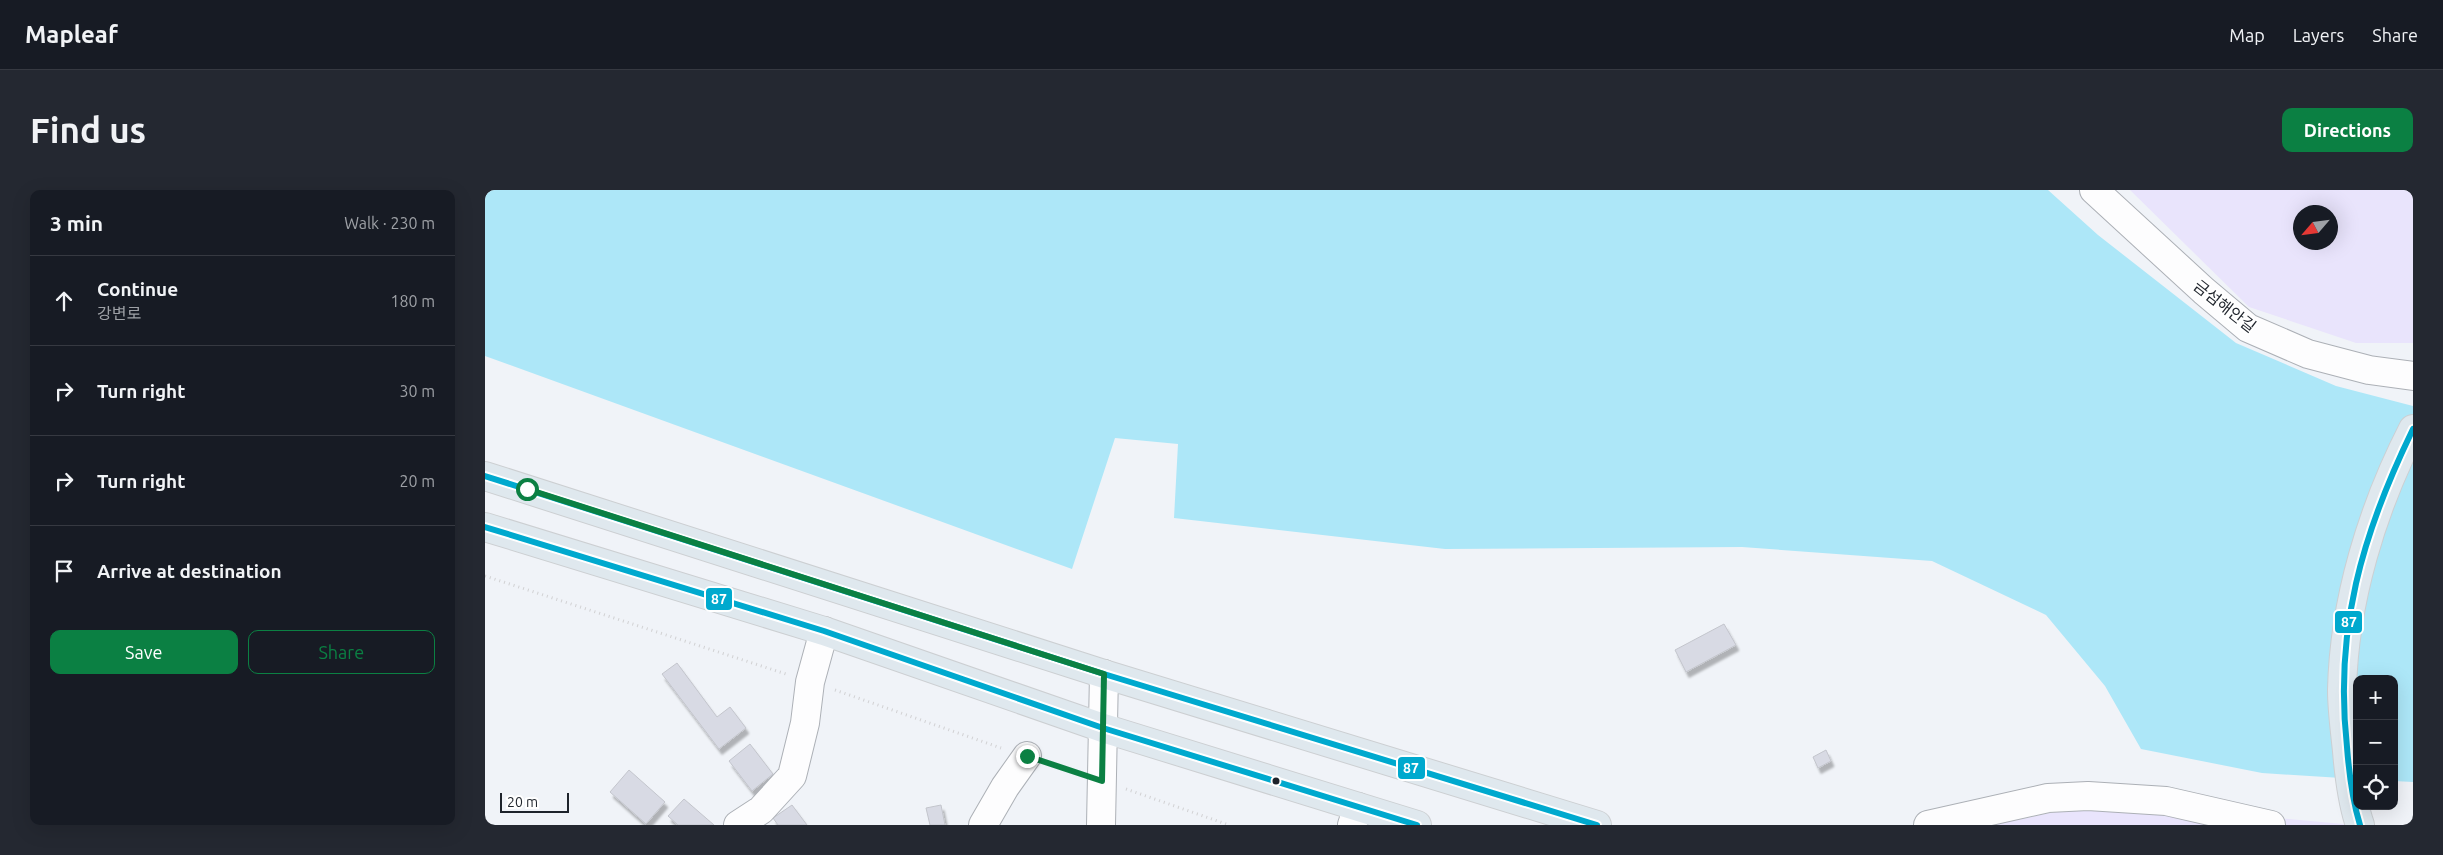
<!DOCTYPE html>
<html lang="en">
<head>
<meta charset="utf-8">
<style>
  body { margin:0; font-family:Ubuntu,"Noto Sans KR",sans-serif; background:#242831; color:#f1f3f6 }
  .controls { position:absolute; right:15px; bottom:15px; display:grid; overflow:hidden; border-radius:10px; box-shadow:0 5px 20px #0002 }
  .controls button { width:45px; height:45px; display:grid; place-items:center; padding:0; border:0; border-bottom:1px solid #363941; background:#171b24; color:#f1f3f6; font:25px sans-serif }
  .compass { position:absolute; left:1808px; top:15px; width:45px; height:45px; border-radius:50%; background:#171b24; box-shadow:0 5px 20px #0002; rotate:242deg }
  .scale { position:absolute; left:15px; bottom:12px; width:69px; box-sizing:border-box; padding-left:5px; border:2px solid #1e232b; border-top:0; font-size:14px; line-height:18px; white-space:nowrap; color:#1e232b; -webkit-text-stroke:4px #fff; paint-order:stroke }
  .stop { position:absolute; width:15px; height:15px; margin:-11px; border:4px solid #0b8043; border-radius:50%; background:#fff }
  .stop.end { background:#0b8043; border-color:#fff; box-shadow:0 1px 5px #0008 }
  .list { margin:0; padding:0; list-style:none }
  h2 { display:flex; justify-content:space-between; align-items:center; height:65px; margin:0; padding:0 20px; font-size:21px }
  h2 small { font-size:16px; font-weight:400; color:#9ea1a6 }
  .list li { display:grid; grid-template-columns:32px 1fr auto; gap:15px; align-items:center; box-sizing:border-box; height:90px; padding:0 20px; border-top:1px solid #363941 }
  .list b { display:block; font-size:19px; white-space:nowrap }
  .list p { margin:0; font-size:16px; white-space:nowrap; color:#9ea1a6 }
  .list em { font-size:16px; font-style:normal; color:#9ea1a6 }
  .actions { display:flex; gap:10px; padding:15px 20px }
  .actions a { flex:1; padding:11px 0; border:1px solid #0b8043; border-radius:10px; text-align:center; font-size:18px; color:#0b8043 }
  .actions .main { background:#0b8043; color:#fff }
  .icon { flex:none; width:28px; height:28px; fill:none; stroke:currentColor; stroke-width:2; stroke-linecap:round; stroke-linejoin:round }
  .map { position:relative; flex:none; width:1928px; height:635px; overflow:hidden; border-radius:10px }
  header { display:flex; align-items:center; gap:30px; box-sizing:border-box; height:70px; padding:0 25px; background:#171b24; border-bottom:1px solid #363941 }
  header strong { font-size:24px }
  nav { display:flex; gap:28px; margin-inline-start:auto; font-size:18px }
  .intro { display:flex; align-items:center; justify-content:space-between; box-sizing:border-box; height:120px; padding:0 30px }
  h1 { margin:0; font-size:35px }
  .button { padding:12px 22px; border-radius:10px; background:#0b8043; color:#fff; font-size:18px; font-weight:700 }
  main { display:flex; gap:30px; padding:0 30px }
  aside { flex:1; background:#171b24; border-radius:10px; box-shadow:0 5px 20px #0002 }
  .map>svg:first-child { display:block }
  .green { fill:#e9e4fc; fill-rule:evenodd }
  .water { fill:#ade7f8 }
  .building { fill:#d8dae4; stroke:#c3c5cc; filter:url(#shadow) }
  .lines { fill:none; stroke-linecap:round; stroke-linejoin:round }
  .minor-casing { stroke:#acb0b6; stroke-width:30 }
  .major-casing { stroke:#cccfd2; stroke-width:30 }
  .path { stroke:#d1d1d3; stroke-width:3; stroke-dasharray:1 4; stroke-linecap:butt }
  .minor { stroke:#fdfdfe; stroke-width:28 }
  .major { stroke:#dfe8ee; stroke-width:28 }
  .bus-1-casing { stroke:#fff; stroke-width:10 }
  .bus-1 { stroke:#00a9ce; stroke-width:6 }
  .route { stroke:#0b8043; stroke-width:6 }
  .bus-dot { fill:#1e232b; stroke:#fff; stroke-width:2 }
  .labels { text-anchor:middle; stroke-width:4; stroke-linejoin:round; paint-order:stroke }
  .street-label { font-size:16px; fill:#1e232b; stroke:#fff }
  .line-badge { stroke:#fff; stroke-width:2 }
  .badge-label { font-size:14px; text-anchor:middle; font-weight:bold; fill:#fff }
</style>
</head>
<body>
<header>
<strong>Mapleaf</strong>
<nav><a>Map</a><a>Layers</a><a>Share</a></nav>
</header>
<div class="intro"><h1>Find us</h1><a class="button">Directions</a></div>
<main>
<aside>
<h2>3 min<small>Walk · 230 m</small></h2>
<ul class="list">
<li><svg class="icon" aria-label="ahead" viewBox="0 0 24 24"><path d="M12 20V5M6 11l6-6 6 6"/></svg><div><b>Continue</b><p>강변로</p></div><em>180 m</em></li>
<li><svg class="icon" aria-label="right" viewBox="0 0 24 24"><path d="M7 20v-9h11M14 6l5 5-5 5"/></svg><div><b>Turn right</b></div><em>30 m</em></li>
<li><svg class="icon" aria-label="right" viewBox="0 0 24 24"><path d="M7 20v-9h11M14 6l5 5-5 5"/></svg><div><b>Turn right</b></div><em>20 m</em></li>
<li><svg class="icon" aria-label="arrive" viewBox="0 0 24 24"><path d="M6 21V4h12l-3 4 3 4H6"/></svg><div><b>Arrive at destination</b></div></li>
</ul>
<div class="actions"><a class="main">Save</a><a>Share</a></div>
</aside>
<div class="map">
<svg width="1928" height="635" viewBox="0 0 1928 635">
  <defs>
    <filter id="shadow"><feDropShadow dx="3" dy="5.5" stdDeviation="1" flood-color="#0004"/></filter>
  </defs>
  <rect width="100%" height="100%" fill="#f0f3f8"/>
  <!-- green -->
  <path class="green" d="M1645,0H1928V153H1871L1764,117ZM1816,22H1846V52H1816Z
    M1594,617L1693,619L1869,635H1508Z"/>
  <!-- water -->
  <path class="water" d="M0,0H1563L1613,45L1751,153L1851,196L1928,216V592L1909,591V489H1872V589L1777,583L1656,559L1620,496L1561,425L1447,371L1257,357L960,359L689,328L693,254L630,248L587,379L0,166Z"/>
  <!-- building -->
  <path class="building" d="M1239,434L1251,455L1201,482L1190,460Z
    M192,473L232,527L245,517L261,538L234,559L177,484Z
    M265,554L288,584L267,601L244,571Z
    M1341,560L1346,571L1333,578L1328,567Z
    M144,580L180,612L161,634L125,602Z
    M199,609L229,635H193L183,626Z
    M307,615L322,635H293L288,628Z
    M456,615L460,635H445L441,618Z"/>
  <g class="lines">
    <defs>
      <path id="minor" d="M1609,0L1719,101L1763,138L1823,164L1884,180L1928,186
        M253,635L276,620L307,586L320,533L325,492L339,441
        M498,635L520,597L542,566
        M616,635L619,484
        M867,635L873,617
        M1443,635L1563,608L1603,606L1681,611L1786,635"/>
      <path id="major" d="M0,286L619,484L1112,635
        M0,337L339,441L618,538L932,635
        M1875,635C1867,612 1864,585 1862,561C1860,541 1857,520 1857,500C1859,411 1887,319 1928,239"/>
    </defs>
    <!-- minor casing -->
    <use href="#minor" class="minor-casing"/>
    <!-- major casing -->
    <use href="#major" class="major-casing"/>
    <!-- path -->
    <path class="path" d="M0,386L301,484
      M350,500L516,558
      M565,574L592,583
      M641,599L744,635"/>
    <!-- minor -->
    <use href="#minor" class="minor"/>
    <!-- major -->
    <use href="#major" class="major"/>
    <defs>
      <path id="bus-1" d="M0,286L619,484L1112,635
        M0,337L339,441L618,538L932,635
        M1875,635C1867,609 1864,583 1862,557C1849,440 1877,344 1928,239"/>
    </defs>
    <!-- bus-1 casing -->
    <use href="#bus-1" class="bus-1-casing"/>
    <!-- bus-1 -->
    <use href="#bus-1" class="bus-1"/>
  </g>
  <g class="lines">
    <!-- route -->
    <path class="route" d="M42,299L619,484L617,591L542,566"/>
  </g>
  <!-- markers -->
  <circle class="bus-dot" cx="791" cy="591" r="4.5"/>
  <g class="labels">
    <!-- street labels -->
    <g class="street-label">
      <text transform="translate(1740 116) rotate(38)" y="6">금섬해안길</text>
    </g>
  </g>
  <g class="line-badge">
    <rect x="220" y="397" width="28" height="24" rx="5" fill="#00a9ce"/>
    <rect x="1849" y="420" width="29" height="24" rx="5" fill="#00a9ce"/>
    <rect x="912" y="566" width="29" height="24" rx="5" fill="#00a9ce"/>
  </g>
  <g class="badge-label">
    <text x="234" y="414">87</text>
    <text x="1864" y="437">87</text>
    <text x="926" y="583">87</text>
  </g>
</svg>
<div class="controls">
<button>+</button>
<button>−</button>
<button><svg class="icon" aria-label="locate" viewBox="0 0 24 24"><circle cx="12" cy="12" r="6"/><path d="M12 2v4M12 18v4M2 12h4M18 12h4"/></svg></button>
</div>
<svg class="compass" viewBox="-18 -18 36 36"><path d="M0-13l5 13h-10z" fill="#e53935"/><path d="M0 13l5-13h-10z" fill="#9ea1a6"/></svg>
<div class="scale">20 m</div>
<div class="stop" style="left:42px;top:299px"></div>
<div class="stop end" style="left:542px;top:566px"></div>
</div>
</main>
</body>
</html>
